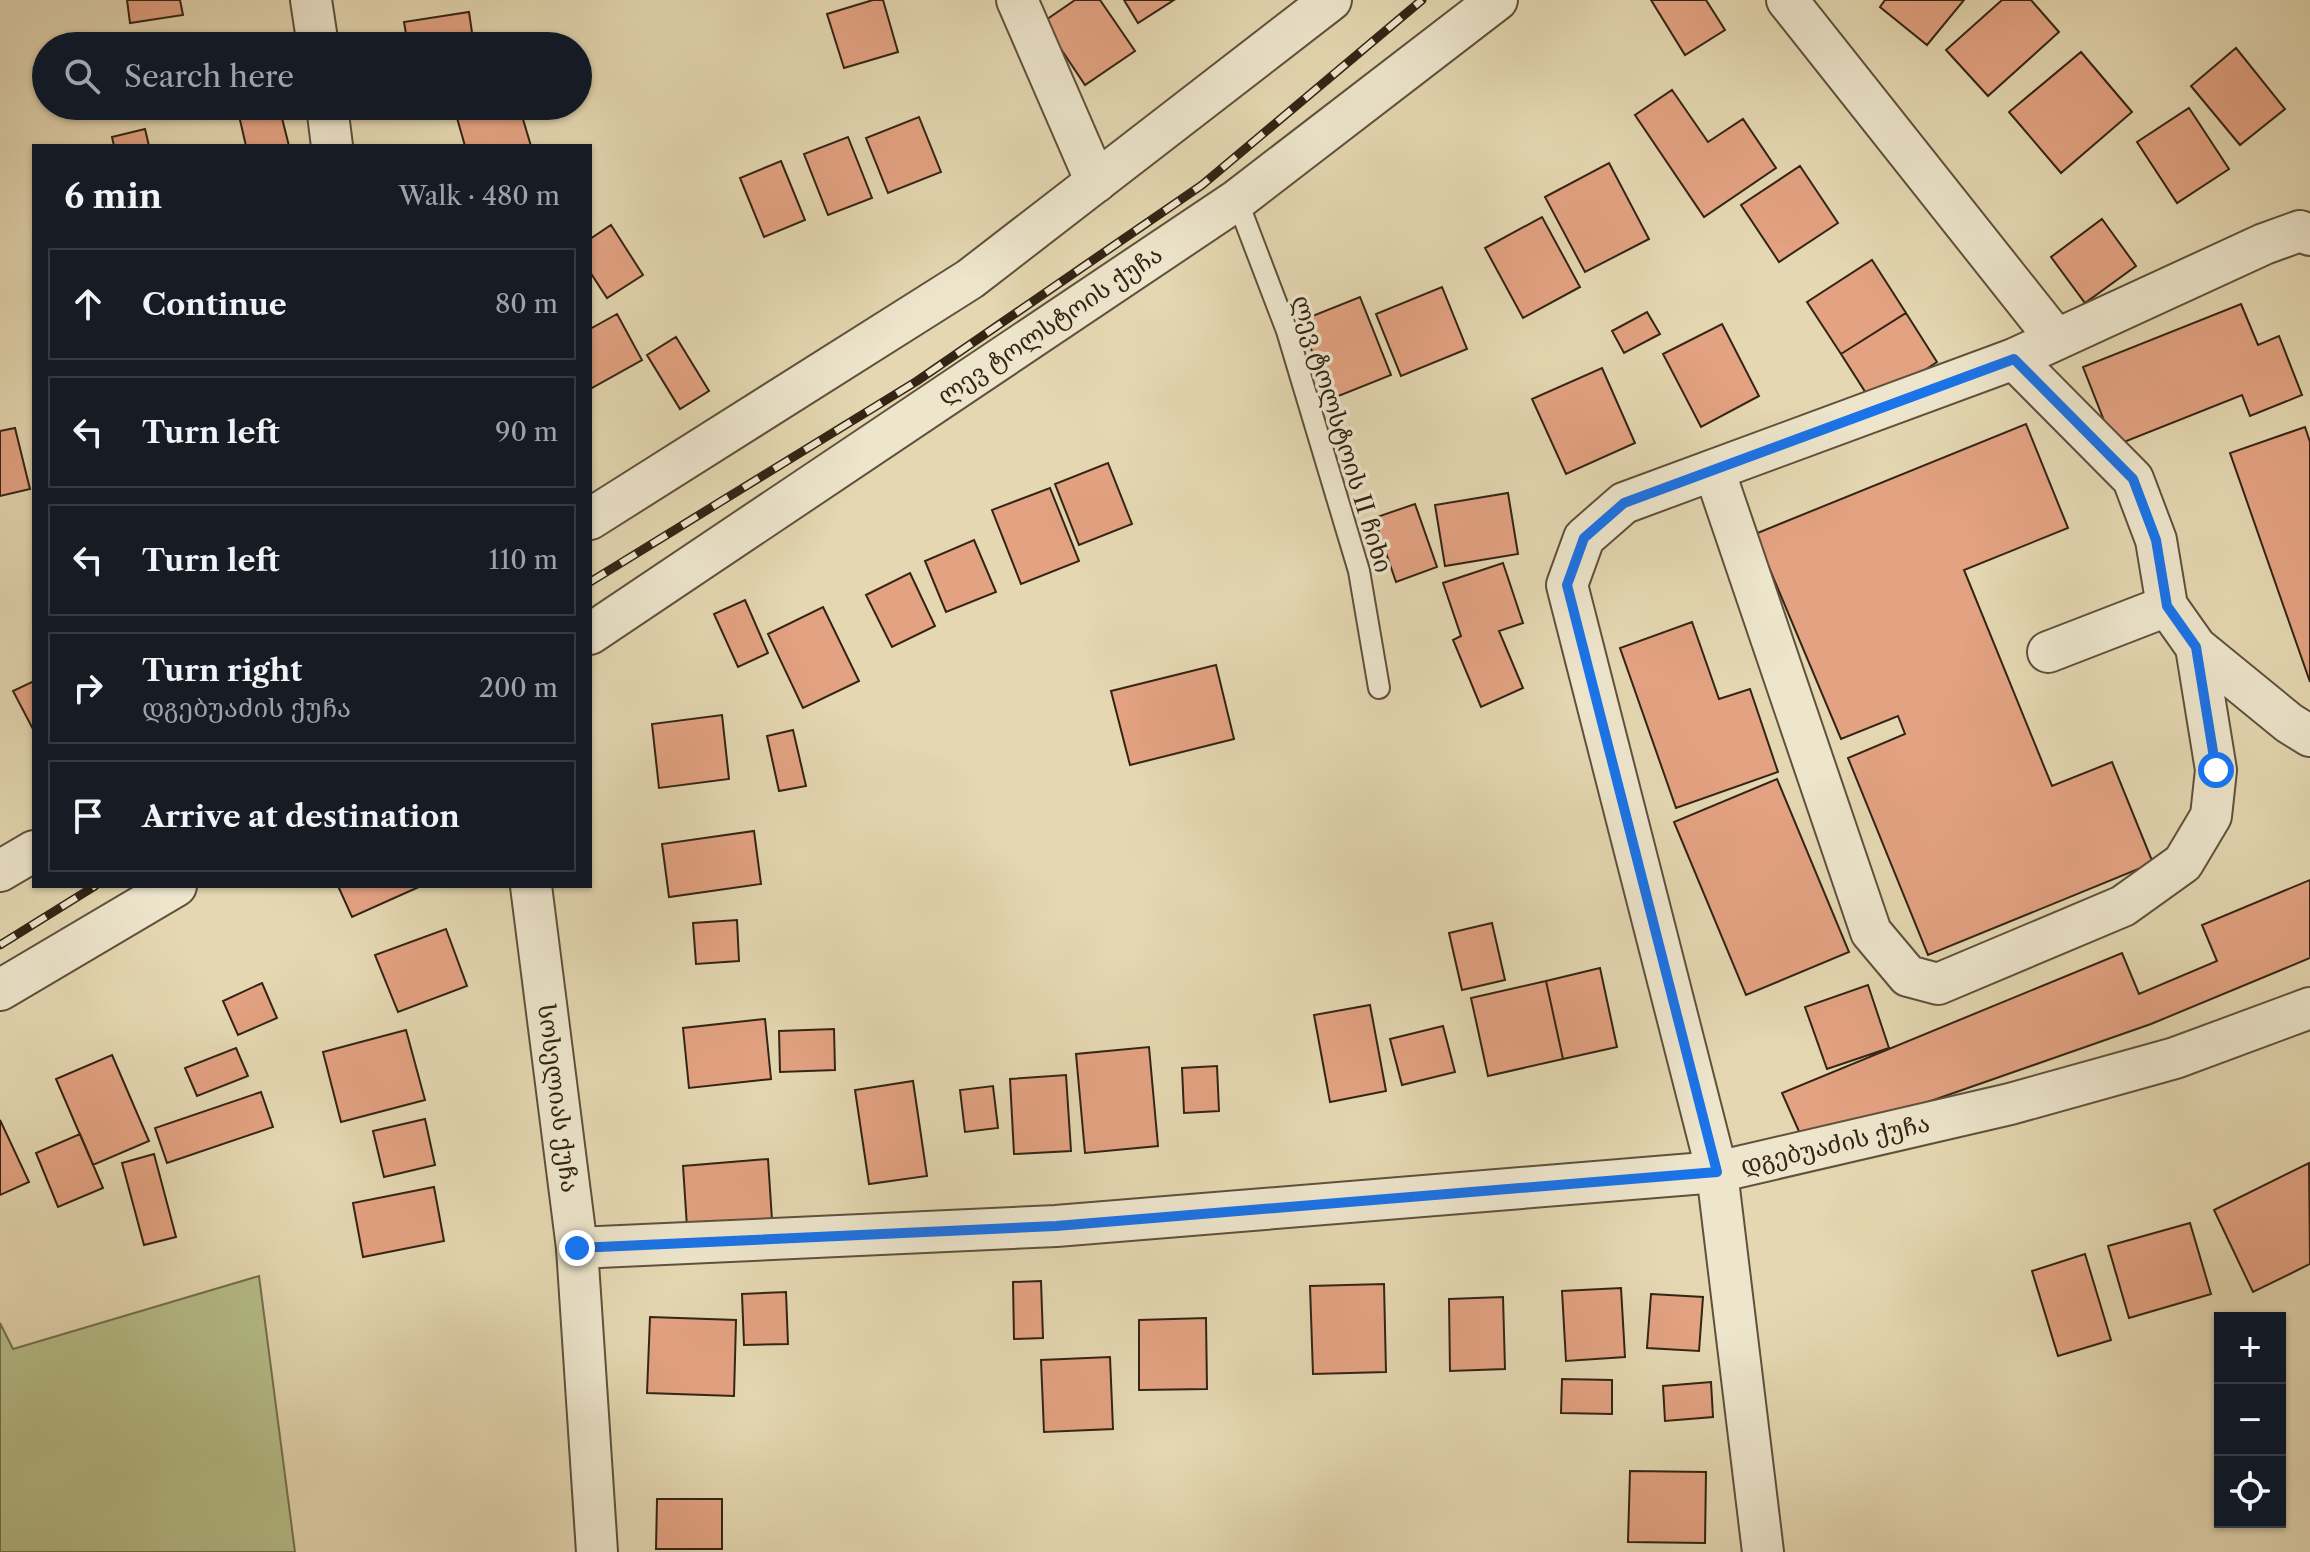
<!DOCTYPE html>
<html lang="en">
<head>
<meta charset="utf-8">
<style>
  body { margin:0; font-family:"Libre Caslon Text","Noto Serif Georgian",serif; background:#242831; color:#f1f3f6 }
  .controls { position:absolute; right:24px; bottom:24px; display:grid; overflow:hidden; border-radius:0px; box-shadow:0 2px 6px #0004 }
  .controls button { width:72px; height:72px; display:grid; place-items:center; padding:0; border:0; border-bottom:2px solid #363941; background:#171b24; color:#f1f3f6; font:40px sans-serif }
  .stop { position:absolute; width:24px; height:24px; margin:-18px; border:6px solid #1a73e8; border-radius:50%; background:#fff }
  .stop.end { background:#1a73e8; border-color:#fff; box-shadow:0 2px 8px #0008 }
  .list { margin:0; padding:0; list-style:none }
  h2 { display:flex; justify-content:space-between; align-items:center; height:104px; margin:0; padding:0 32px; font-size:34px }
  h2 small { font-size:26px; font-weight:400; color:#9ea1a6 }
  .list li { display:grid; grid-template-columns:52px 1fr auto; gap:24px; align-items:center; box-sizing:border-box; height:112px; margin:0 16px 16px; padding:0 16px; border:2px solid #363941; border-radius:0px }
  .list b { display:block; font-size:30px; white-space:nowrap }
  .list p { margin:0; font-size:26px; white-space:nowrap; color:#9ea1a6 }
  .list em { font-size:26px; font-style:normal; color:#9ea1a6 }
  .icon { flex:none; width:44px; height:44px; fill:none; stroke:currentColor; stroke-width:2; stroke-linecap:round; stroke-linejoin:round }
  .map { position:relative; flex:none; width:2310px; height:1552px; overflow:hidden }
  .search { position:absolute; background:#171b24; box-shadow:0 2px 6px #0004; left:32px; top:32px; width:560px; height:88px; display:flex; align-items:center; gap:20px; box-sizing:border-box; padding:0 28px; border-radius:44px; color:#9ea1a6; font-size:30px }
  .panel { position:absolute; background:#171b24; box-shadow:0 2px 6px #0004; left:32px; top:144px; width:560px; height:744px; border-radius:0px }
  .map>svg:first-child { display:block }
  .green { fill:#b6be8a; stroke:#74714f; stroke-width:2 }
  .building { fill:#e3a282; stroke:#332414; stroke-width:2 }
  .lines { fill:none; stroke-linecap:round; stroke-linejoin:round }
  .lane-casing { stroke:#5f513b; stroke-width:24 }
  .street-casing { stroke:#5f513b; stroke-width:44 }
  .lane { stroke:#ede5cc; stroke-width:20 }
  .street { stroke:#ede5cc; stroke-width:40 }
  .rail-casing { stroke:#332414; stroke-width:9 }
  .rail { stroke:#ede5cc; stroke-width:6; stroke-dasharray:18; stroke-linecap:butt }
  .route { stroke:#1a73e8; stroke-width:10 }
  .labels { text-anchor:middle; stroke-width:7; stroke-linejoin:round; paint-order:stroke }
  .street-label { font-size:24px; fill:#332414; stroke:#ede5cc }
</style>
</head>
<body>
<div class="map">
<svg width="2310" height="1552" viewBox="0 0 2310 1552">
  <rect width="100%" height="100%" fill="#e4d7b1"/>
  <filter id="stains"><feTurbulence type="fractalNoise" baseFrequency=".0025" numOctaves="4"/><feColorMatrix values="0 0 0 0 .2 0 0 0 0 .09 0 0 0 0 .02 0 0 0 .5 -.17"/></filter>
  <radialGradient id="worn" r=".72"><stop offset=".6" stop-color="#630" stop-opacity="0"/><stop offset="1" stop-color="#630" stop-opacity=".3"/></radialGradient>
  <!-- green -->
  <path class="green" d="M259,1276L295,1552H0V1323L13,1349Z"/>
  <!-- building -->
  <path class="building" d="M127,0H180L183,15L130,23Z
    M873,0H883L898,52L844,68L827,14Z
    M1075,0H1100L1135,51L1085,85L1043,22Z
    M1124,0H1174L1138,23Z
    M1651,0H1706L1725,30L1685,55Z
    M1885,0H1964L1927,45L1880,7Z
    M2002,0H2031L2059,32L1988,96L1946,50Z
    M469,12L474,46H408L404,22Z
    M2236,48L2285,109L2240,145L2191,86Z
    M2081,52L2132,112L2061,173L2009,112Z
    M1672,90L1708,142L1743,119L1776,168L1704,217L1635,115Z
    M279,106L289,146H246L237,107Z
    M471,106H519L531,146H465L455,111Z
    M531,106H575L576,107L535,118Z
    M2189,108L2229,169L2177,203L2137,142Z
    M919,117L941,172L888,193L866,138Z
    M145,129L149,146H114L112,137Z
    M848,137L872,198L828,215L804,154Z
    M781,161L805,220L764,237L740,178Z
    M1609,163L1649,239L1585,272L1545,197Z
    M1800,166L1838,223L1779,262L1741,205Z
    M1542,217L1580,287L1523,318L1485,248Z
    M2102,219L2136,266L2085,303L2051,257Z
    M611,225L643,275L607,298L590,272V239Z
    M1872,260L1906,313L1841,354L1807,302Z
    M1442,287L1467,349L1401,376L1376,314Z
    M1360,297L1391,375L1331,399L1300,321Z
    M2241,304L2258,345L2279,336L2302,395L2250,416L2242,395L2114,446L2083,367Z
    M1647,312L1660,334L1624,353L1612,331Z
    M1906,313L1937,362L1873,404L1841,354Z
    M617,314L642,360L590,389V329Z
    M1722,324L1759,396L1701,427L1663,354Z
    M676,337L709,391L680,409L647,355Z
    M1602,368L1635,443L1566,474L1532,399Z
    M2026,424L2068,528L1964,570L2052,786L2112,762L2153,863L1928,955L1848,758L1905,734L1898,716L1841,739L1755,534Z
    M2305,427L2310,442V682L2230,453Z
    M15,428L30,489L0,496V431Z
    M1108,463L1132,524L1079,545L1055,484Z
    M1050,488L1079,561L1021,584L992,510Z
    M1508,493L1518,554L1445,566L1435,505Z
    M1415,504L1437,567L1396,582L1374,518Z
    M974,540L996,592L946,612L925,561Z
    M1503,563L1523,623L1499,631L1523,688L1481,707L1453,640L1461,636L1443,583Z
    M910,573L935,626L892,647L866,595Z
    M745,600L768,653L738,667L714,614Z
    M823,607L859,681L803,708L768,634Z
    M1692,622L1719,699L1750,689L1778,772L1676,808L1620,648Z
    M1216,665L1234,739L1130,765L1111,691Z
    M34,681V731L13,691Z
    M722,715L729,779L659,788L652,724Z
    M793,730L806,786L779,791L767,736Z
    M1777,779L1849,952L1746,995L1674,822Z
    M754,831L761,884L669,897L662,844Z
    M2310,880V958L2151,1024L1805,1145L1782,1093L2122,953L2139,994L2217,961L2202,925Z
    M338,886H421L352,917Z
    M737,920L739,961L696,964L693,923Z
    M1492,923L1505,980L1462,990L1449,933Z
    M446,929L467,986L398,1012L375,955Z
    M1600,968L1617,1047L1563,1059L1546,981Z
    M1546,981L1563,1059L1488,1076L1471,998Z
    M262,983L277,1018L238,1035L223,1001Z
    M1868,985L1889,1048L1827,1069L1805,1007Z
    M1370,1005L1386,1091L1330,1102L1314,1015Z
    M765,1019L771,1079L689,1088L683,1028Z
    M1443,1026L1455,1072L1402,1085L1390,1039Z
    M834,1029L835,1070L780,1072L779,1031Z
    M406,1030L425,1100L341,1122L323,1052Z
    M1149,1047L1158,1146L1085,1153L1076,1054Z
    M236,1048L248,1076L197,1096L185,1068Z
    M112,1055L149,1141L93,1165L56,1079Z
    M1217,1066L1219,1111L1184,1113L1182,1068Z
    M1066,1075L1071,1151L1014,1154L1010,1079Z
    M913,1081L927,1176L869,1184L855,1090Z
    M993,1086L998,1128L965,1132L960,1090Z
    M261,1092L273,1127L167,1163L155,1128Z
    M425,1119L435,1165L384,1177L373,1131Z
    M0,1120L29,1182L0,1195Z
    M80,1134L103,1188L58,1207L36,1153Z
    M154,1154L176,1237L144,1245L122,1163Z
    M768,1159L772,1220L687,1227L683,1166Z
    M2309,1163L2310,1264L2253,1292L2214,1210Z
    M434,1187L444,1241L363,1257L353,1203Z
    M2190,1223L2211,1294L2129,1318L2108,1246Z
    M2085,1254L2111,1340L2058,1356L2032,1271Z
    M1041,1281L1043,1338L1014,1339L1013,1282Z
    M1384,1284L1386,1372L1313,1374L1310,1286Z
    M1621,1288L1625,1357L1566,1361L1562,1291Z
    M786,1292L788,1344L744,1345L742,1294Z
    M1651,1294L1703,1297L1699,1351L1647,1348Z
    M1503,1297L1505,1369L1450,1371L1449,1299Z
    M650,1317L736,1320L734,1396L647,1393Z
    M1206,1318L1207,1389L1139,1390V1320Z
    M1110,1357L1113,1429L1044,1432L1041,1360Z
    M1562,1379L1612,1380V1414L1561,1413Z
    M1711,1382L1713,1417L1665,1421L1663,1386Z
    M1630,1471L1706,1472L1705,1543L1628,1542Z
    M657,1499H722V1549H656Z"/>
  <g class="lines">
    <defs>
      <path id="lane" d="M1237,200L1287,331L1359,571L1379,688"/>
      <g id="street">
        <path d="M311,0L318,46"/>
        <path d="M1017,0L1096,182"/>
        <path d="M1787,0L2056,339"/>
        <path d="M327,106L332,146"/>
        <path d="M2014,359L2133,479L2156,540L2167,606L2196,647L2289,723L2310,736"/>
        <path d="M1714,470L1871,932L1908,976L1938,984L2123,906L2183,863L2211,816L2216,770L2196,647"/>
        <path d="M590,519L970,279L1331,0"/>
        <path id="s1" d="M590,634L1237,200L1497,0"/>
        <path d="M2048,652L2167,606"/>
        <path d="M0,871L34,851"/>
        <path id="s2" d="M531,886L577,1248L597,1552"/>
        <path d="M0,990L176,886"/>
        <path id="s3" d="M577,1248L1056,1226L1717,1172L2010,1104L2175,1058L2310,1008"/>
        <path d="M1763,1552L1717,1172L1567,585L1584,538L1624,503L2014,359L2264,244L2300,231L2310,235"/>
      </g>
    </defs>
    <!-- lane casing -->
    <use href="#lane" class="lane-casing"/>
    <!-- street casing -->
    <use href="#street" class="street-casing"/>
    <!-- lane -->
    <use href="#lane" class="lane"/>
    <!-- street -->
    <use href="#street" class="street"/>
    <defs>
      <path id="rail" d="M590,582L917,381L1202,185L1422,0
        M0,945L95,886"/>
    </defs>
    <!-- rail casing -->
    <use href="#rail" class="rail-casing"/>
    <!-- rail -->
    <use href="#rail" class="rail"/>
  </g>
  <g class="lines">
    <!-- route -->
    <path class="route" d="M577,1248L1056,1226L1717,1172L1567,585L1584,538L1624,503L2014,359L2133,479L2156,540L2167,606L2196,647L2216,770"/>
  </g>
  <g class="labels">
    <!-- street labels -->
    <g class="street-label">
      <text dy="8" stroke="none"><textPath href="#s1" startOffset="554">ლევ ტოლსტოის ქუჩა</textPath></text>
      <text transform="translate(1342 434) rotate(73)" y="8">ლევ ტოლსტოის II ჩიხი</text>
      <text dy="8" stroke="none"><textPath href="#s2" startOffset="214">სოსელიას ქუჩა</textPath></text>
      <text dy="8" stroke="none"><textPath href="#s3" startOffset="1264">დგებუაძის ქუჩა</textPath></text>
    </g>
  </g>
  <rect width="100%" height="100%" filter="url(#stains)"/>
  <rect width="100%" height="100%" fill="url(#worn)"/>
</svg>
<div class="controls">
<button>+</button>
<button>−</button>
<button><svg class="icon" aria-label="locate" viewBox="0 0 24 24"><circle cx="12" cy="12" r="6"/><path d="M12 2v4M12 18v4M2 12h4M18 12h4"/></svg></button>
</div>
<div class="stop" style="left:2216px;top:770px"></div>
<div class="stop end" style="left:577px;top:1248px"></div>
<div class="search"><svg class="icon" aria-label="search" viewBox="0 0 24 24"><circle cx="10" cy="10" r="6"/><path d="M15 15l6 6"/></svg>Search here</div>
<section class="panel">
<h2>6 min<small>Walk · 480 m</small></h2>
<ul class="list">
<li><svg class="icon" aria-label="ahead" viewBox="0 0 24 24"><path d="M12 20V5M6 11l6-6 6 6"/></svg><div><b>Continue</b></div><em>80 m</em></li>
<li><svg class="icon" aria-label="left" viewBox="0 0 24 24"><path d="M17 20v-9H6M10 6l-5 5 5 5"/></svg><div><b>Turn left</b></div><em>90 m</em></li>
<li><svg class="icon" aria-label="left" viewBox="0 0 24 24"><path d="M17 20v-9H6M10 6l-5 5 5 5"/></svg><div><b>Turn left</b></div><em>110 m</em></li>
<li><svg class="icon" aria-label="right" viewBox="0 0 24 24"><path d="M7 20v-9h11M14 6l5 5-5 5"/></svg><div><b>Turn right</b><p>დგებუაძის ქუჩა</p></div><em>200 m</em></li>
<li><svg class="icon" aria-label="arrive" viewBox="0 0 24 24"><path d="M6 21V4h12l-3 4 3 4H6"/></svg><div><b>Arrive at destination</b></div></li>
</ul>
</section>
</div>
</body>
</html>
